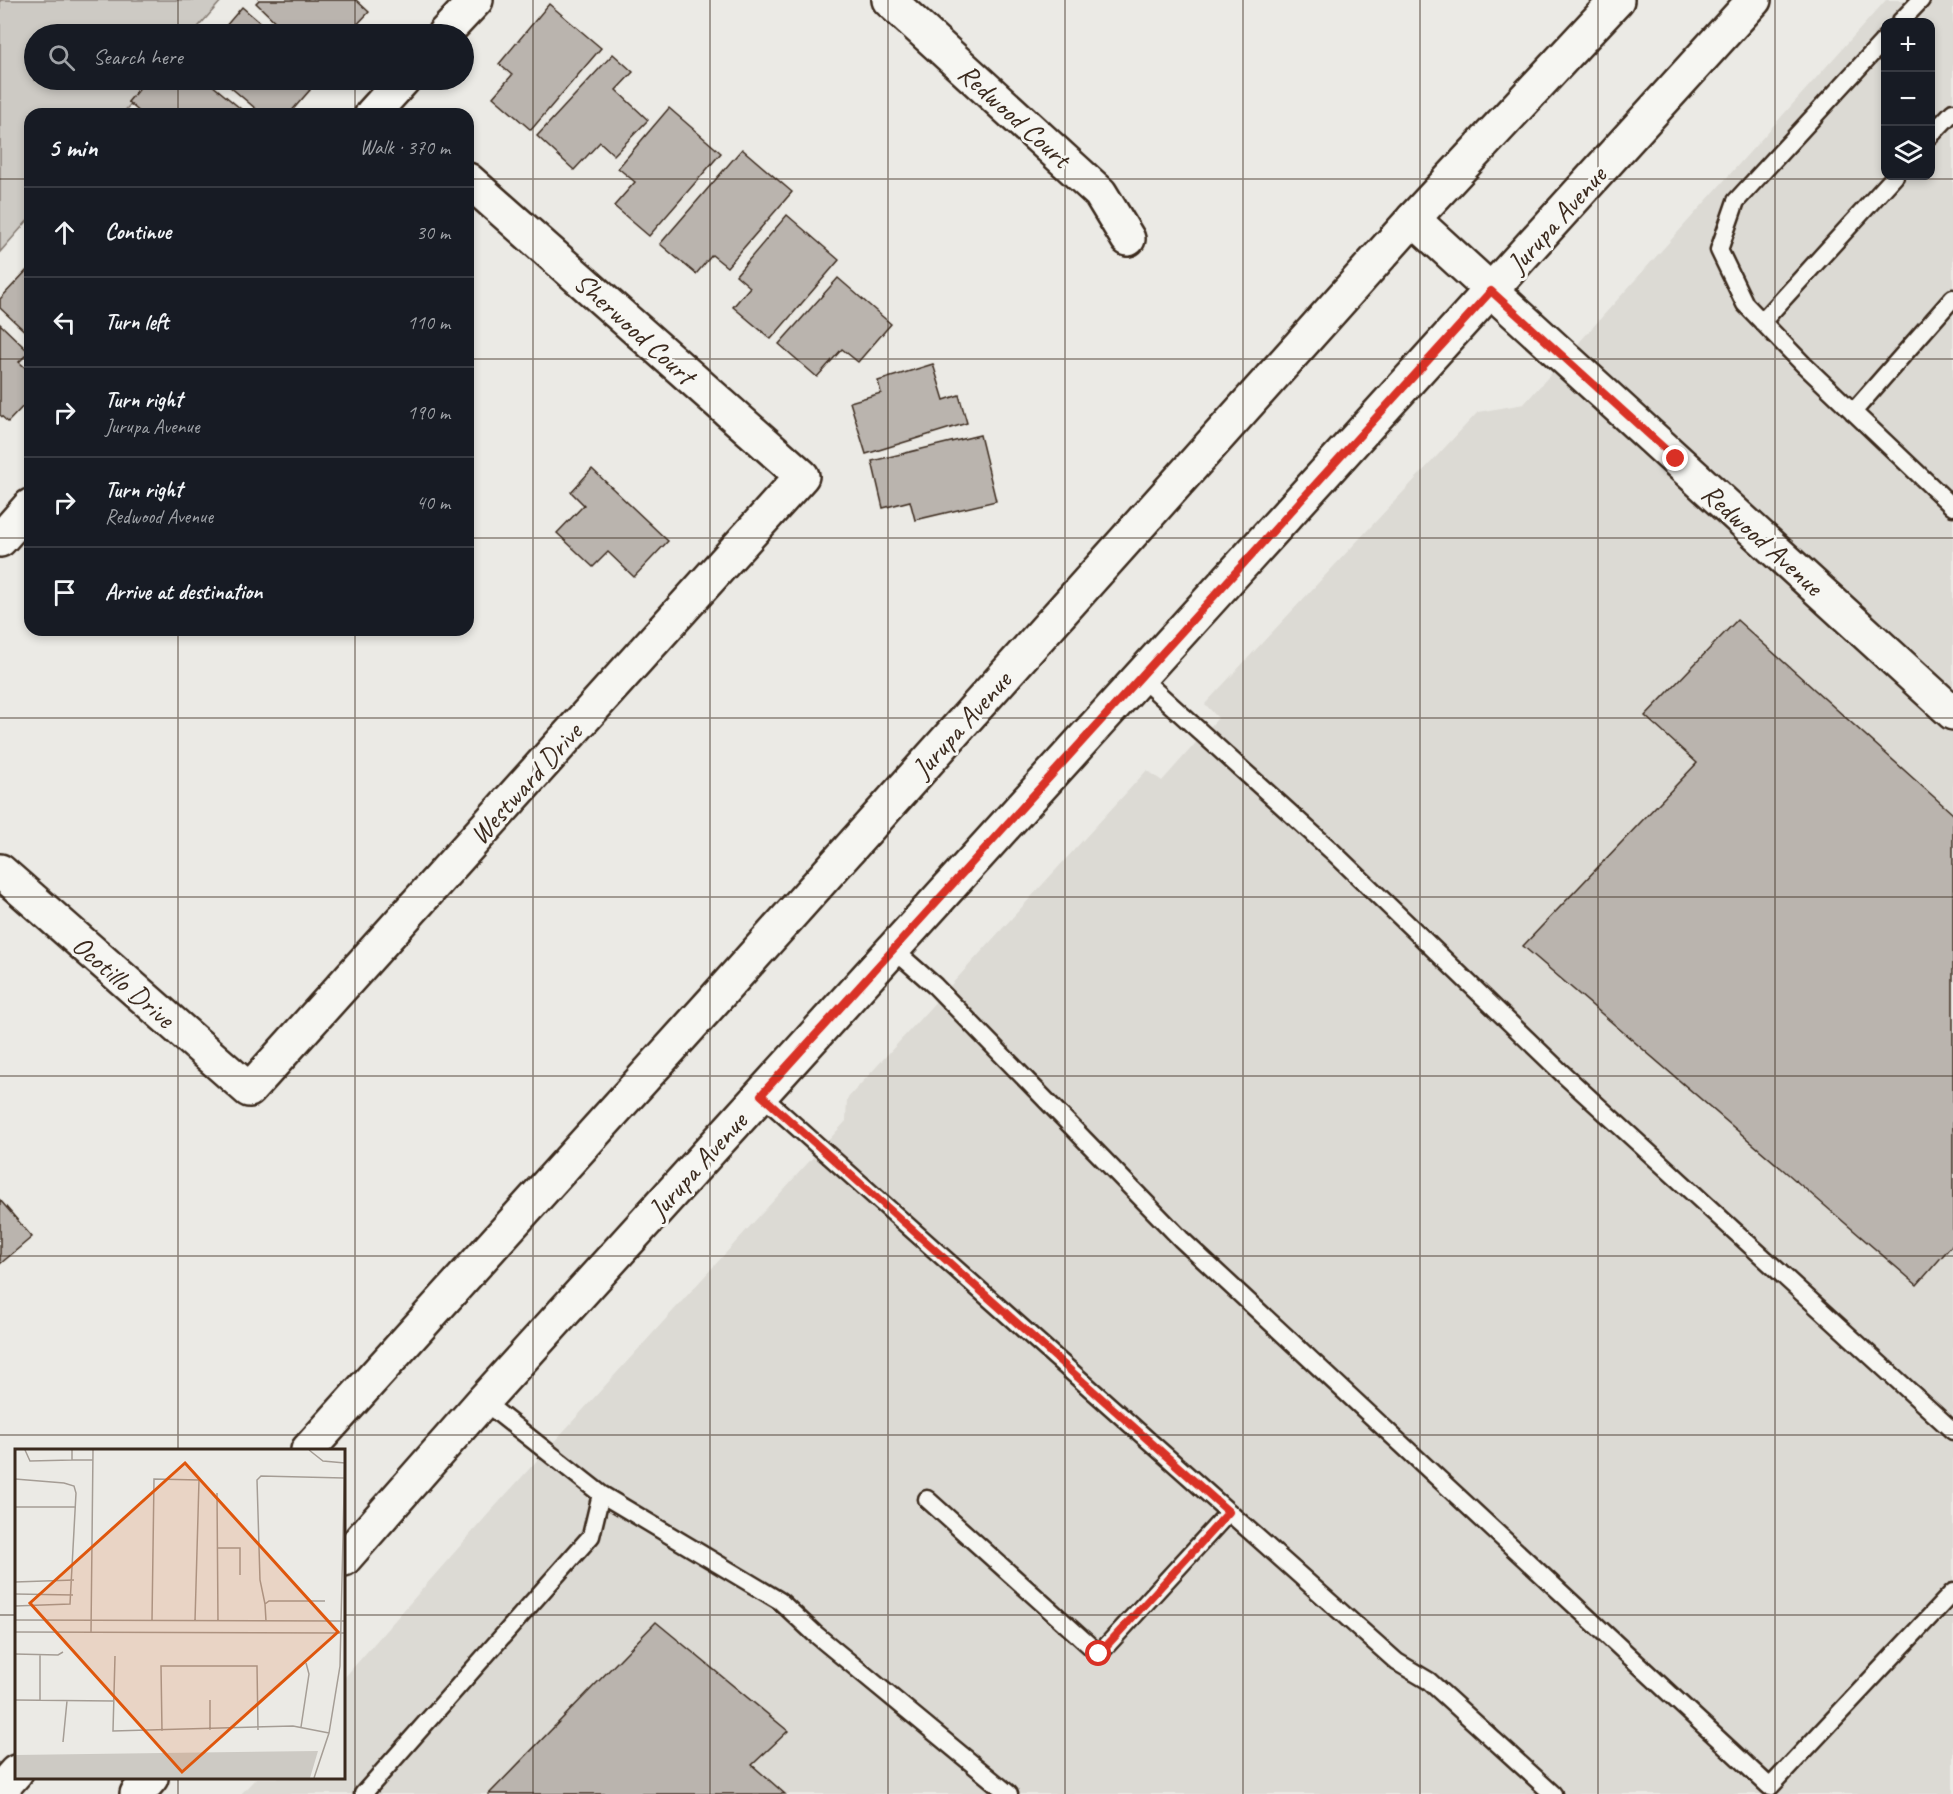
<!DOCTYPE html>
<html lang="en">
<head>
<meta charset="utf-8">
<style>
  body { margin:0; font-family:Caveat,sans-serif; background:#242831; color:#f1f3f6 }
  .controls { position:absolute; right:18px; top:18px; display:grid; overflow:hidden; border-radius:12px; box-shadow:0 3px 9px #0003 }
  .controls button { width:54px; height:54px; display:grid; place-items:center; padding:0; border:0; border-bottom:2px solid #363941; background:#171b24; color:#f1f3f6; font:30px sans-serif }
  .stop { position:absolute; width:18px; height:18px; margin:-14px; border:4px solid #d93025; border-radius:50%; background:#fff }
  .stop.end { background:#d93025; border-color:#fff; box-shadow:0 2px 6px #0008 }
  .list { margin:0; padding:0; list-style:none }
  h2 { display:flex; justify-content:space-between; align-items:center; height:78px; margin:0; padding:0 24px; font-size:26px }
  h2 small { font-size:20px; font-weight:400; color:#9ea1a6 }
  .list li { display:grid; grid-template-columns:39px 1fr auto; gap:18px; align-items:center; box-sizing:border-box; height:90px; padding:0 24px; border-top:2px solid #363941 }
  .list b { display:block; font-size:22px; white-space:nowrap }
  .list p { margin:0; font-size:20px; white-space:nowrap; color:#9ea1a6 }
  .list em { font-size:20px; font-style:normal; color:#9ea1a6 }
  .icon { flex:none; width:33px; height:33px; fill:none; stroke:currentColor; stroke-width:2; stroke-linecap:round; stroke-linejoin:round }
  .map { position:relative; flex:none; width:1953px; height:1794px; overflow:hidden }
  .search { position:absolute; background:#171b24; box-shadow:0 3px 9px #0003; left:24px; top:24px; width:450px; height:66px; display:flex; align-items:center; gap:15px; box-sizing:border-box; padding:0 21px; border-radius:33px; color:#9ea1a6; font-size:22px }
  .panel { position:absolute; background:#171b24; box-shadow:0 3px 9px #0003; left:24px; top:108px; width:450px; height:528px; border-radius:18px }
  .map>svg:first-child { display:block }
  .built { fill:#dcdad4; fill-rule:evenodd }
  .green { fill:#cdcac4; stroke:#847a71; stroke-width:1.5 }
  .building { fill:#bab4ae; stroke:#3b2a1e; stroke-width:1.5 }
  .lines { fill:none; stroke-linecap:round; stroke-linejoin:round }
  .lane-casing { stroke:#3b2a1e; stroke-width:21 }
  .street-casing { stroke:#3b2a1e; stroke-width:38 }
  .primary-casing { stroke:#3b2a1e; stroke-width:38 }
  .lane { stroke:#f6f6f2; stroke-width:16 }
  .street { stroke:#f6f6f2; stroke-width:33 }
  .primary { stroke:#f6f6f2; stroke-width:33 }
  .route { stroke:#d93025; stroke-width:8 }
  .grid { fill:none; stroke:#3b2a1e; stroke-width:1.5; stroke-opacity:0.55 }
  .labels { text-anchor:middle; stroke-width:6; stroke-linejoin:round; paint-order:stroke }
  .street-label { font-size:28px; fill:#3b2a1e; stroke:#f6f6f2 }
  .inset-road { fill:none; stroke:#a59d95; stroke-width:1.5 }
  .view { fill:#df570d; fill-opacity:0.15; stroke:#df570d; stroke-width:3 }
  .inset-edge { fill:none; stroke:#3b2a1e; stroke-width:3 }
</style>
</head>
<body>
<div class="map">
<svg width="1953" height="1794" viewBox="0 0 1953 1794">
  <rect width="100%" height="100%" fill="#ebeae5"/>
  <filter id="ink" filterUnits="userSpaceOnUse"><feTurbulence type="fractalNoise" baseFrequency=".0167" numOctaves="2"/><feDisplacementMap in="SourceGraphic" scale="12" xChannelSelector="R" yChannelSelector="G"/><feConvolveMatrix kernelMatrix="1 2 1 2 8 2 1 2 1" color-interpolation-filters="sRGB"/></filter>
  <g filter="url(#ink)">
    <!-- built -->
    <path class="built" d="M1886,0H1953V1794H241L256,1778H344V1678L490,1512L846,1121L847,1099L1147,770L1162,781L1218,718L1205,704L1478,412L1524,404ZM1886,22H1930V176H1886Z"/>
    <!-- green -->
    <path class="green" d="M0,0H222L192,34H34V80H152L122,114H30V218L0,252Z"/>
    <!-- building -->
    <path class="building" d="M259,0H356L369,12L348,34H321L310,24L299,34H288L256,3Z
      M549,4L601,48L531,130L493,97L512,75L499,64Z
      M242,7L273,34H219Z
      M613,54L633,72L616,90L648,120L614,155L600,142L574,170L537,136Z
      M146,80H158L166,87L173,80H206L247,114H142L128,102Z
      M222,80H298L310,90L289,114H262Z
      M669,108L721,153L649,236L614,206L635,182L618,168Z
      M742,149L792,192L727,267L712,255L696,274L660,244Z
      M787,215L839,260L771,339L733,307L750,287L736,275Z
      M30,267V336L0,308V299Z
      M838,278L891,324L858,362L842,349L817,377L779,344Z
      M0,324L29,352L19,362L30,372V399L8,422L0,415Z
      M933,364L944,400L959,395L967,423L866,454L850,402L881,393L878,381Z
      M980,435L996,501L915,520L910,501L883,508L872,461Z
      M592,469L668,541L634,577L608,552L593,567L557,533L584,505L571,492Z
      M1737,620L1953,814V1244L1917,1285L1523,946L1697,763L1645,716Z
      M0,1200L32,1237L0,1264Z
      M656,1622L788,1731L752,1765L785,1794H489Z"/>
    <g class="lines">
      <defs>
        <path id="lane" d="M1900,22L1921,0
          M1886,38L1736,201L1719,250L1745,304L1804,365L1953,507
          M1930,136L1953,112
          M1762,322L1895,176
          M1853,412L1953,298
          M1140,677L1333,852L1562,1073L1953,1431
          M893,949L935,986L1181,1239L1770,1787L1953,1592
          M761,1095L1397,1662L1429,1681L1553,1794
          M601,1494L780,1601L814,1633L1009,1794
          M927,1499L1099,1654L1229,1512
          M363,1794L591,1536L601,1494L483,1401"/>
        <path id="street" d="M889,0L1100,193L1128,239
          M444,34L476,0
          M372,114L403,80
          M1413,219L1953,713
          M0,540L30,506
          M0,871L249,1090L802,476L468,180"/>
        <path id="primary" d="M308,1450L716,998L1413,219L1617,0
          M344,1559L483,1401L1754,0
          M0,1790L16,1772
          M137,1794L151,1778"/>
      </defs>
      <!-- lane casing -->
      <use href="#lane" class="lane-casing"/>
      <!-- street casing -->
      <use href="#street" class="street-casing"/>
      <!-- primary casing -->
      <use href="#primary" class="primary-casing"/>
      <!-- lane -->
      <use href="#lane" class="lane"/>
      <!-- street -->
      <use href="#street" class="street"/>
      <!-- primary -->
      <use href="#primary" class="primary"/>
    </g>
  </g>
  <g class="lines" filter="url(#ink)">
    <!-- route -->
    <path class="route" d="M1099,1654L1229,1512L761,1095L1491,291L1676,459"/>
  </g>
  <!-- grid -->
  <path class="grid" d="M178,0V34M355,0V34M533,0V1794M710,0V1794M888,0V1794M1065,0V1794M1243,0V1794M1420,0V1794M1598,0V1794M1775,0V1794M178,80V114M355,80V114M0,179H30M468,179H1953M0,359H30M468,359H1953M0,538H30M468,538H1953M178,630V1450M355,630V1794M0,718H1953M0,897H1953M0,1076H1953M0,1256H1953M0,1435H1953M0,1615H16M344,1615H1953M178,1778V1794"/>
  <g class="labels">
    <!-- street labels -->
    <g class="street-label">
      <text transform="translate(1015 115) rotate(42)" y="10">Redwood Court</text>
      <text transform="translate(1556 219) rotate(-48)" y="10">Jurupa Avenue</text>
      <text transform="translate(635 328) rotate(42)" y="10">Sherwood Court</text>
      <text transform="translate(1763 539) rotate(42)" y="10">Redwood Avenue</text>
      <text transform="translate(961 724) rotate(-48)" y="10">Jurupa Avenue</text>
      <text transform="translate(525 783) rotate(-48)" y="10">Westward Drive</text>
      <text transform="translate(124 981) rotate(41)" y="10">Ocotillo Drive</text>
      <text transform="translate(697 1165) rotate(-48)" y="10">Jurupa Avenue</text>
    </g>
  </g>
  <!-- overview -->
  <g transform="translate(15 1449)">
    <rect width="330" height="330" fill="#ebeae5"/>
    <path d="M303,302L295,329H0V306Z" fill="#cdcac4"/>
    <path class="inset-road" d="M10,1L15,12L57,11M57,1V11H78M294,1L308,12L330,14M0,30L49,34L59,37L61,44L55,155L0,157M202,44L203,172M0,58H61M202,99H225V126M0,133L59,131M0,145L58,146M250,155L245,131L242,31L246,27L329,29M0,171L330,172M137,172L139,30L184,31L180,172M251,172L250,155L254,152H310M0,183L330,184M76,184L78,1M0,205L43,206L48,203M100,207L98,282L278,277L314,284M0,251L98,252M195,251V281M25,252V206M286,278L294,225L291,214M147,282L146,217H242L243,281M48,293L52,252M299,329L314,284L325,217L330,1"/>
    <path class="view" d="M170,14L323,183L167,323L15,154Z"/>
    <rect width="330" height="330" class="inset-edge"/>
  </g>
</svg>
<div class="controls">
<button>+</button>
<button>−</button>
<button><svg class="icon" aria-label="layers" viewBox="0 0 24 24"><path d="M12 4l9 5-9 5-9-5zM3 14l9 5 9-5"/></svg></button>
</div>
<div class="stop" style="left:1099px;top:1654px"></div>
<div class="stop end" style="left:1676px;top:459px"></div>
<div class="search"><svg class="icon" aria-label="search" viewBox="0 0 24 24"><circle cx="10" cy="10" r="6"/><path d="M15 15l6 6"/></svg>Search here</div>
<section class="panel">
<h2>5 min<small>Walk · 370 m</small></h2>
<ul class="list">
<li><svg class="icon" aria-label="ahead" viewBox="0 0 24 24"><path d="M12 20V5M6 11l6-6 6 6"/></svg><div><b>Continue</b></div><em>30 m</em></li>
<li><svg class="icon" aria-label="left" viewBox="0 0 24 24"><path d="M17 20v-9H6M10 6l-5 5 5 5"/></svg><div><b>Turn left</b></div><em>110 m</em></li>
<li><svg class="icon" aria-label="right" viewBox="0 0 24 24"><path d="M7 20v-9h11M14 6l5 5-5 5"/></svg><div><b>Turn right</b><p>Jurupa Avenue</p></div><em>190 m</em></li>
<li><svg class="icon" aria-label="right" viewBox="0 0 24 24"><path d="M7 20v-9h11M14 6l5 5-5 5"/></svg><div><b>Turn right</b><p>Redwood Avenue</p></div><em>40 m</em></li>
<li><svg class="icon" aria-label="arrive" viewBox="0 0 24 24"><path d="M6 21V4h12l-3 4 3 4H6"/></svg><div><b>Arrive at destination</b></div></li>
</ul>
</section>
</div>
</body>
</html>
